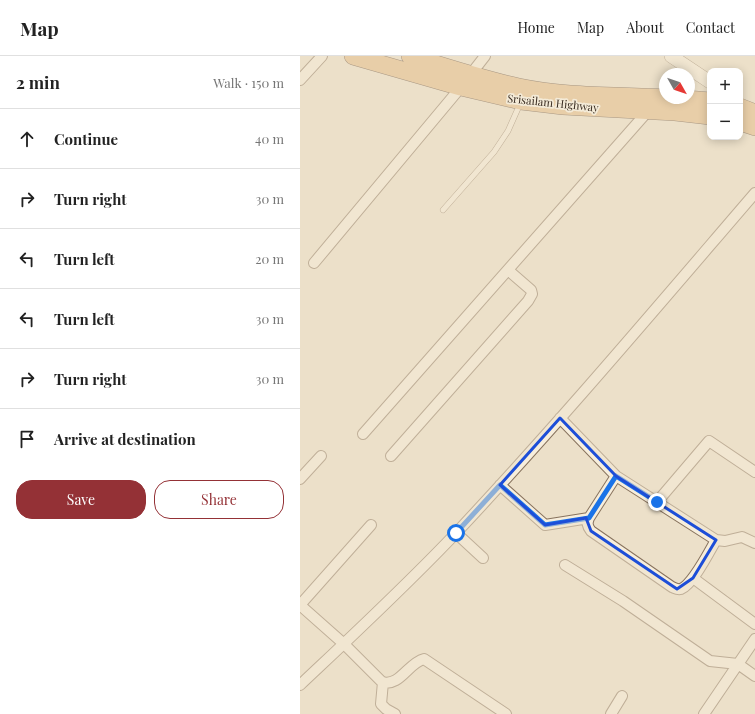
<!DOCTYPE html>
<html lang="en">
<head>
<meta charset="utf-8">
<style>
  body { margin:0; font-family:"Playfair Display",serif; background:#f2f2f2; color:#222 }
  .controls { position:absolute; right:12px; top:12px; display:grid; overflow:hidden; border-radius:8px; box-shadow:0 2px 10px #0003 }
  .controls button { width:36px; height:36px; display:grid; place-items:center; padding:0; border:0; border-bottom:1px solid #e0e0e0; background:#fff; color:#222; font:20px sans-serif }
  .compass { position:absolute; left:359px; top:12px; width:36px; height:36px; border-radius:50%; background:#fff; box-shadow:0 2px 10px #0003; rotate:130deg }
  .stop { position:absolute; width:12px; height:12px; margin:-9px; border:3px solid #1a73e8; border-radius:50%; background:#fff }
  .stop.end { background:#1a73e8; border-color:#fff; box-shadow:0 1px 4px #0008 }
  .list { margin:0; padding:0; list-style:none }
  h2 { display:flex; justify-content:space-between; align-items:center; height:52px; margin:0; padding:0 16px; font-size:17px }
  h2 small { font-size:13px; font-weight:400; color:#767676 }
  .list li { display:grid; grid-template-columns:26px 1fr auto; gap:12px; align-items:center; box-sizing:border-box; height:60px; padding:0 16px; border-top:1px solid #e0e0e0 }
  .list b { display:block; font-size:15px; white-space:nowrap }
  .list em { font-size:13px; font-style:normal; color:#767676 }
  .actions { display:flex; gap:8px; padding:12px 16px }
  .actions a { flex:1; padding:9px 0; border:1px solid #943136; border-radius:16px; text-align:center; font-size:14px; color:#943136 }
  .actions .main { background:#943136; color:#fff }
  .icon { flex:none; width:22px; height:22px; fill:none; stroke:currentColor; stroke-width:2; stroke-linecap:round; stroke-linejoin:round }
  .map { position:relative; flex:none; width:455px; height:658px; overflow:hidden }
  header { display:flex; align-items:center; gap:24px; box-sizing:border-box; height:56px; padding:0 20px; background:#fff; border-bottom:1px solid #e0e0e0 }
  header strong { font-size:19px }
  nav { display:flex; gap:22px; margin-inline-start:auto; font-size:14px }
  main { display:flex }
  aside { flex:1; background:#fff }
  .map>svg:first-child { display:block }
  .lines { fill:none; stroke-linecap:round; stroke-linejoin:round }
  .service-casing { stroke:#88735e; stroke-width:6 }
  .minor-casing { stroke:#88735e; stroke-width:12 }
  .tertiary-casing { stroke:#88735e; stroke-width:14 }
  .trunk-casing { stroke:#564132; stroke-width:18 }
  .service { stroke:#f7eedc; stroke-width:5 }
  .minor { stroke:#f7eedc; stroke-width:10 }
  .tertiary { stroke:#f7eedc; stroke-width:13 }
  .trunk { stroke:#e2b882; stroke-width:17 }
  .route { stroke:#1a73e8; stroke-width:5 }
  .marked { fill:none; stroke:#1d4ed8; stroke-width:3; stroke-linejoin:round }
  .labels { text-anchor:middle; stroke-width:3.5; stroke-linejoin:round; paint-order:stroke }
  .street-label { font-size:11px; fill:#392c21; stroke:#f4ebd8 }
</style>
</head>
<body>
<header>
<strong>Map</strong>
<nav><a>Home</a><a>Map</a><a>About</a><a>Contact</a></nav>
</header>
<main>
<aside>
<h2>2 min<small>Walk · 150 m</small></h2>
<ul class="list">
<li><svg class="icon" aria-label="ahead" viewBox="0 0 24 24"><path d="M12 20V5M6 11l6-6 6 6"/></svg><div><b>Continue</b></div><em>40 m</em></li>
<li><svg class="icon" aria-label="right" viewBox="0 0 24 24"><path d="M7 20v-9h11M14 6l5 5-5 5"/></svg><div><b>Turn right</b></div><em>30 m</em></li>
<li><svg class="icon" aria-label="left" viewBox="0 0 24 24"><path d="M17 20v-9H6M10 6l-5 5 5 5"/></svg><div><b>Turn left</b></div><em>20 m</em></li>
<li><svg class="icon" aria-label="left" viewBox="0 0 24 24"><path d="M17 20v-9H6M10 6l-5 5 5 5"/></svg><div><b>Turn left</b></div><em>30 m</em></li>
<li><svg class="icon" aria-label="right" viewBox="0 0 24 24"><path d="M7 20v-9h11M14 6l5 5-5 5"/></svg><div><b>Turn right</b></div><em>30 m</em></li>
<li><svg class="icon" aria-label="arrive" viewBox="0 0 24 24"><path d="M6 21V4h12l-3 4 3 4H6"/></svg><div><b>Arrive at destination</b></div></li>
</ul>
<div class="actions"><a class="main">Save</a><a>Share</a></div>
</aside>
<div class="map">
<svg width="455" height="658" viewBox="0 0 455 658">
  <rect width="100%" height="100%" fill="#ece0c9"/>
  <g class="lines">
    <defs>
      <path id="service" d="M143,154L194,96L208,75L220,48"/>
      <path id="minor" d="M171,18L185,0
        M0,24L22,0
        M14,207L161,31
        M260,362L316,420L416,484L425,485L442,481L455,487
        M63,378L348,55
        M91,400L228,245L232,238L231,234L208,214
        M316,420L289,462C287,467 287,470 291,475L372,531C375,532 377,534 381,533C393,528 409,496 416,484
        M0,423L21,400
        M200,429L245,469L289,462
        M357,446L409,385L455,416
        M156,477L183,502
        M265,509L323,545L410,605L438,608L455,620
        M393,522L455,568
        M0,549L44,588L82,626C100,631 108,607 124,603L206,658
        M0,549L71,469
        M83,626L81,648L86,653L95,658
        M0,629C53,579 107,529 157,476C260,366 357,251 455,137
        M311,658L322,640
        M404,658L455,583"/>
      <path id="tertiary" d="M371,0L410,26"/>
      <path id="trunk" d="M53,0L161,31L221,45L263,50L375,56L410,60
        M110,0C146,11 182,23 219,31C267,41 316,39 365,42
        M374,42L410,45
        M440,51L455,57
        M440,66L455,71"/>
    </defs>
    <!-- service casing -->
    <use href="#service" class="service-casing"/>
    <!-- minor casing -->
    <use href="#minor" class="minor-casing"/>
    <!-- tertiary casing -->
    <use href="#tertiary" class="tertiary-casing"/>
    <!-- trunk casing -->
    <use href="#trunk" class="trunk-casing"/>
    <!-- service -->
    <use href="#service" class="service"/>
    <!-- minor -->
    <use href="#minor" class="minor"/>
    <!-- tertiary -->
    <use href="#tertiary" class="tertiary"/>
    <!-- trunk -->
    <use href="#trunk" class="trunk"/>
  </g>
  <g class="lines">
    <!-- route -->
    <path class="route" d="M156,477L200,429L245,469L289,462L316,420L357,446"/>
  </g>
  <!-- marked area -->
  <path d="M0 0H455V658H0ZM260,362L316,420L416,484L393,522L377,533L291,475L286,462L245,469L200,429Z" fill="#ece0c9" fill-opacity=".55" fill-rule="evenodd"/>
  <path class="marked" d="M260,362L316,420L416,484L393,522L377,533L291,475L286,462L245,469L200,429Z"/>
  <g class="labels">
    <!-- street labels -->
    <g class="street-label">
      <text transform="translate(253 47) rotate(6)" y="4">Srisailam Highway</text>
    </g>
  </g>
</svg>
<div class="controls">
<button>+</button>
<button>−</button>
</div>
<svg class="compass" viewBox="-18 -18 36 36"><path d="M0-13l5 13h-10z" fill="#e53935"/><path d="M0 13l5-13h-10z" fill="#767676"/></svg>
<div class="stop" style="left:156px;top:477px"></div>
<div class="stop end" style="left:357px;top:446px"></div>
</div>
</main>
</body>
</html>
